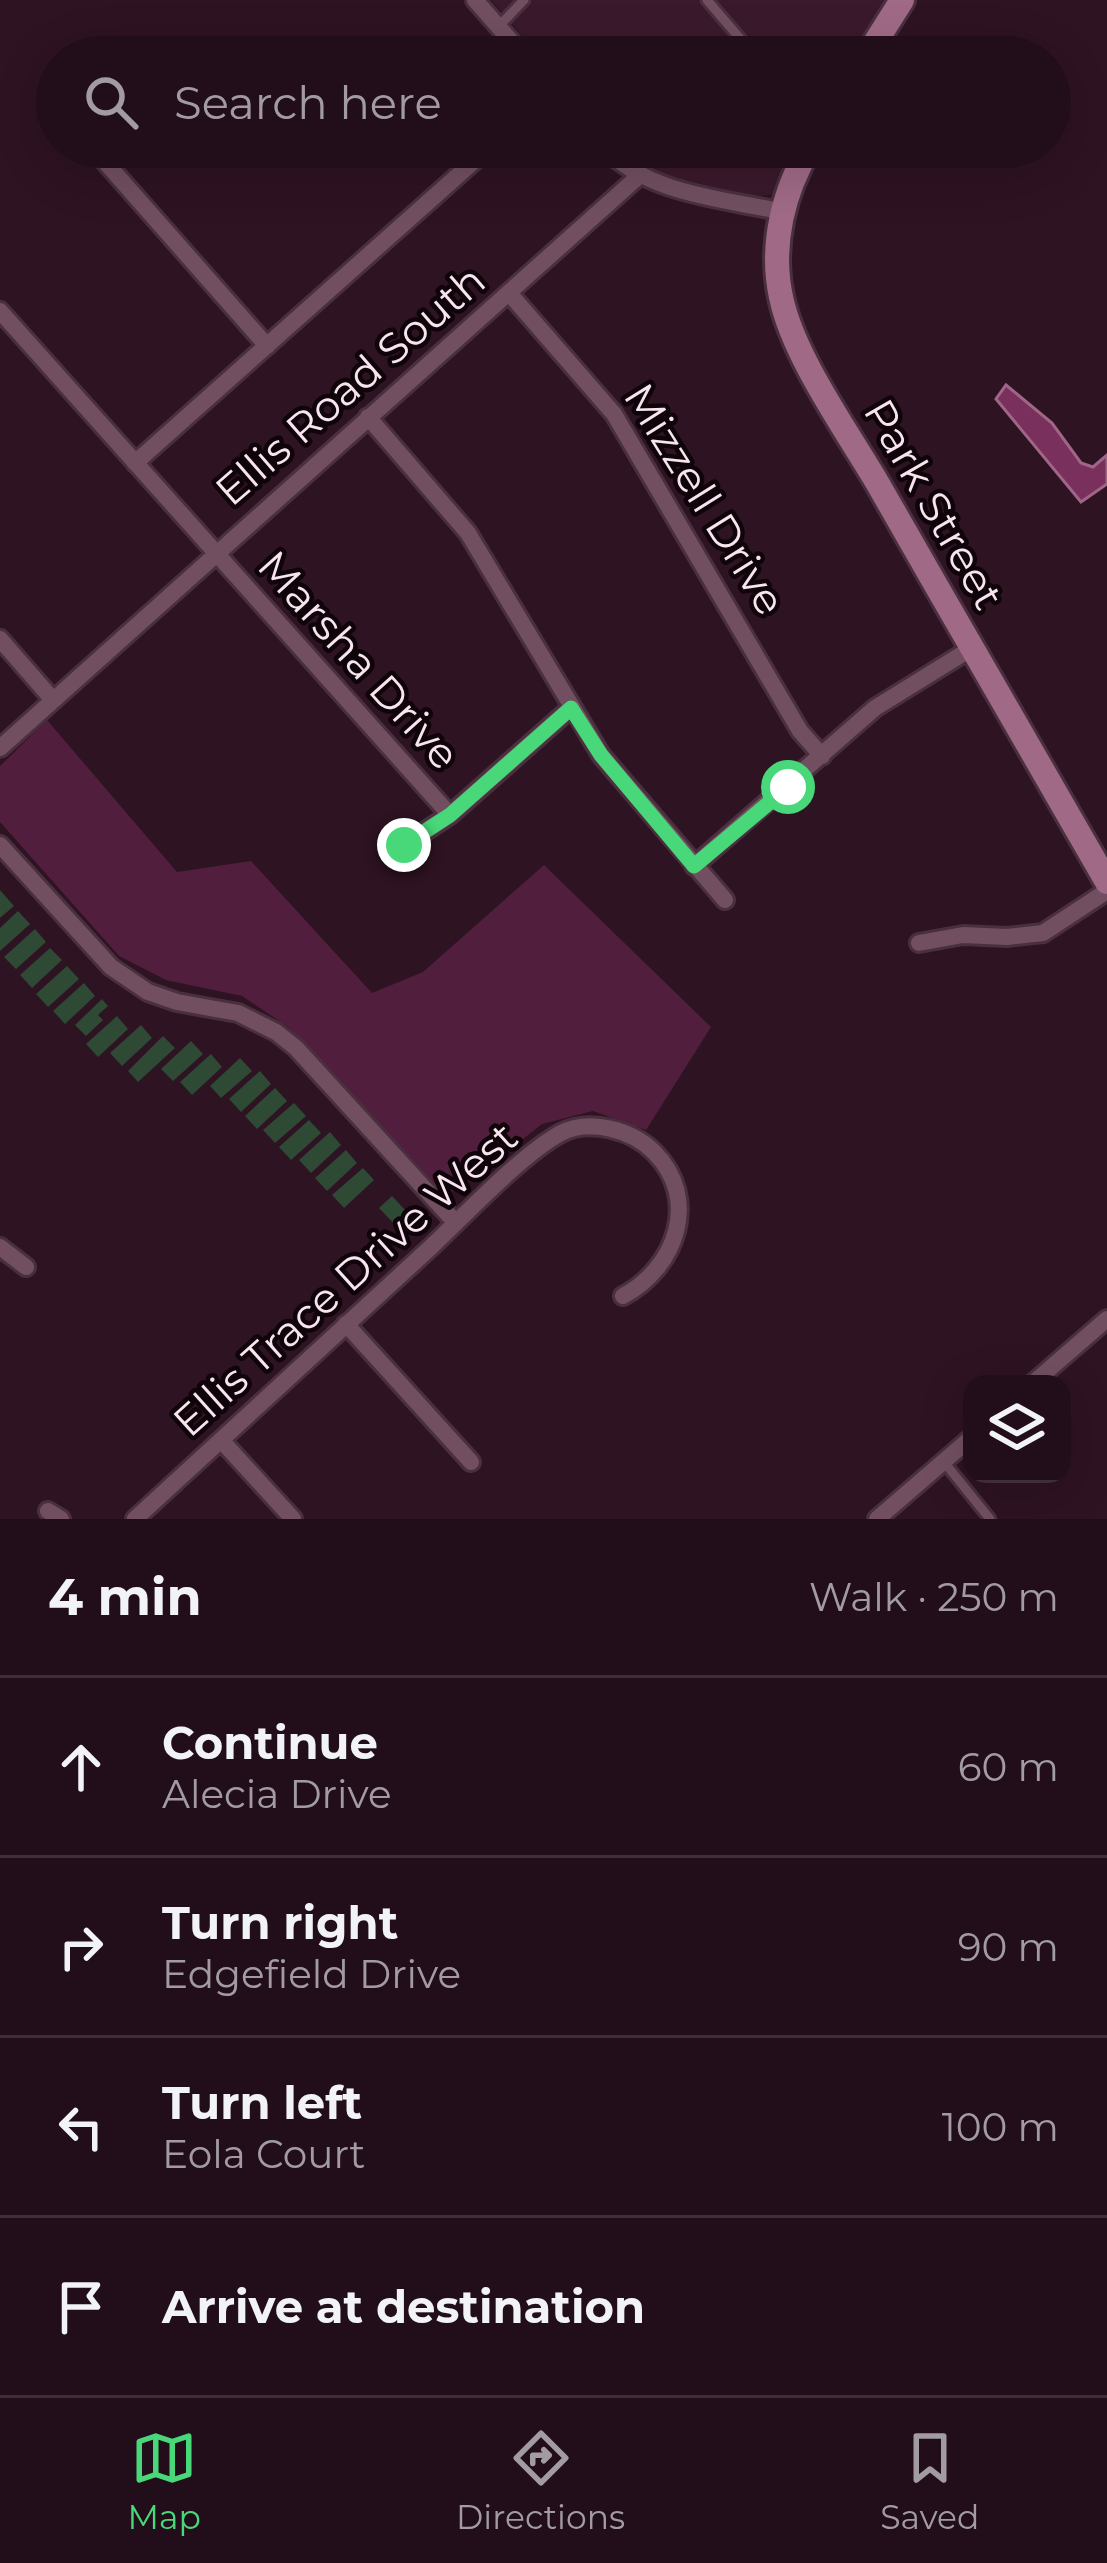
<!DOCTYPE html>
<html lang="en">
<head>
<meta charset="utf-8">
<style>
  body { margin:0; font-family:Montserrat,sans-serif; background:#2a1723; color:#f1f3f6 }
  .controls { position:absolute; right:36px; bottom:36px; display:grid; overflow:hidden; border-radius:24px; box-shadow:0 12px 48px #0002 }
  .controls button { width:108px; height:108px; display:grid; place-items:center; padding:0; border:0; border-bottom:3px solid #3f2e39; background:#220e1a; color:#f1f3f6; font:60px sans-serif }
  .stop { position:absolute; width:36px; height:36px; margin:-27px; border:9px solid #48d779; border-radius:50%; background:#fff }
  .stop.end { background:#48d779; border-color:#fff; box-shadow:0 3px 12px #0008 }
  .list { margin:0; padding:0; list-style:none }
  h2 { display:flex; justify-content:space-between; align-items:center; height:156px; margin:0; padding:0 48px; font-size:51px }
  h2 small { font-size:39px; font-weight:400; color:#a29ca2 }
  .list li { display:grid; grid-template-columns:78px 1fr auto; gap:36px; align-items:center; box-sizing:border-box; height:180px; padding:0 48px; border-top:3px solid #3f2e39 }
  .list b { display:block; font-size:45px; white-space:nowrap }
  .list p { margin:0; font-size:39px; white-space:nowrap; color:#a29ca2 }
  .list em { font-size:39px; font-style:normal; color:#a29ca2 }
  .icon { flex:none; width:66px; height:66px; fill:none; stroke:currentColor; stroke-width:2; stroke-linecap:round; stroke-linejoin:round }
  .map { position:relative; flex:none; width:1107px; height:1519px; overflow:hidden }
  .search { position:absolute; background:#220e1a; box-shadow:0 12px 48px #0002; left:36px; right:36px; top:36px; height:132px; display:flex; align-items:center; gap:30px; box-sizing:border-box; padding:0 42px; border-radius:66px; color:#a29ca2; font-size:45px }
  .sheet { height:876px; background:#220e1a }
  nav { display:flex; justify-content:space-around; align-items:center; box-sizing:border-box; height:168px; border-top:3px solid #3f2e39; background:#220e1a; font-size:33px; color:#a29ca2 }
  nav a { display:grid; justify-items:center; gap:6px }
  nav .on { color:#48d779 }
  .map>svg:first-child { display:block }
  .built { fill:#3a192c }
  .green { fill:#521e3d }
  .water { fill:#79305c; stroke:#9f6688; stroke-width:3 }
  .building { fill:#2e4934 }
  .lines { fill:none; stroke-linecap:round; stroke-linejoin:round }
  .lane-casing { stroke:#4a303f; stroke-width:15 }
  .street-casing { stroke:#4a303f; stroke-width:22 }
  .secondary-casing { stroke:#4a303f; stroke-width:30 }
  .lane { stroke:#714f61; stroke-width:9 }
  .street { stroke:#714f61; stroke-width:16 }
  .secondary { stroke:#a06a87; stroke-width:24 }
  .route { stroke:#48d779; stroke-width:15 }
  .labels { text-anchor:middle; stroke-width:9; stroke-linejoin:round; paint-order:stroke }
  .street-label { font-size:42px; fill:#f8e4ee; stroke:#0f040a }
</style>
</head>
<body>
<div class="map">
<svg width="1107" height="1519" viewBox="0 0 1107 1519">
  <rect width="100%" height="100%" fill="#2e1322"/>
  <!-- built -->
  <path class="built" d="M491,0H892L858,57H541Z
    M620,147H805L780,189L772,195L753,196L641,170Z"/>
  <!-- green -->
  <path class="green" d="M47,720L177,872L251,861L372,993L423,972L544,865L711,1027L646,1130L593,1111L542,1124L457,1191L443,1192L288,1027L242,996L166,980L119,956L0,822V766Z"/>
  <!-- water -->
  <path class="water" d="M1006,385L1052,423L1081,463L1093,467L1107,455V484L1081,502L996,399Z"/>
  <!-- building -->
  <path class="building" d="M0,890L14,906L0,918Z
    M18,911L30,924L0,951V928Z
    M35,929L46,942L16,969L4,957Z
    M50,948L62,960L32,988L20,975Z
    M67,966L79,979L48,1007L36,994Z
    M84,983L95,996L65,1024L53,1011Z
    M102,999L108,1006L98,1015L103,1020L86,1036L75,1025Z
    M117,1016L128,1029L98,1057L86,1044Z
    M141,1025L152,1038L122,1066L110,1053Z
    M163,1036L175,1048L138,1082L128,1071Z
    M191,1041L203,1054L173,1081L161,1069Z
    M211,1054L222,1067L192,1095L180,1082Z
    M240,1058L252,1071L221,1098L210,1086Z
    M260,1071L271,1084L241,1112L229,1099Z
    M275,1088L287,1101L257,1129L245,1116Z
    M294,1103L306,1116L275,1143L263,1130Z
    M309,1120L321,1133L291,1160L279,1147Z
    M330,1132L341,1145L311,1173L299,1160Z
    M346,1150L357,1163L327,1191L315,1178Z
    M363,1168L374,1180L344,1208L332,1195Z
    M392,1196L408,1213L407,1224L400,1230L379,1208Z"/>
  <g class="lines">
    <defs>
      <path id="lane" d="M707,0L756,57
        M499,26L524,0
        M756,54L780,57
        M944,1462L990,1519"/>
      <path id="street" d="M475,0L525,57
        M92,147L267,346
        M603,147C650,195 721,198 783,212
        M509,293L614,414L800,731L822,756
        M0,311L450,815
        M368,417L468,533L601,755L725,900
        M135,463L482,154L485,147
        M0,639L53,700
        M0,748L639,176
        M0,845L111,967L148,992L177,1002L238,1013L276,1032L296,1048L456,1223
        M404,845L450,815L571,708
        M694,866L875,708L972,648
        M919,943L963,935L1007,937L1043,933L1107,891
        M0,1247L26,1267
        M346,1324L471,1462
        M1032,1384L1107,1319
        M221,1440L293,1519
        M48,1511L61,1519
        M135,1519C234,1429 332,1337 431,1247C465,1215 522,1154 561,1133C590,1118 632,1130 654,1152C701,1199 676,1268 623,1296
        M877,1519L972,1437"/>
      <path id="secondary" d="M866,57L902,0
        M810,147C783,191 770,246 781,297C793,356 847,431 878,484C954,617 1031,750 1107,882"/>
    </defs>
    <!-- lane casing -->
    <use href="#lane" class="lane-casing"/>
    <!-- street casing -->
    <use href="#street" class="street-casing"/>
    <!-- secondary casing -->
    <use href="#secondary" class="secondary-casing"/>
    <!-- lane -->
    <use href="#lane" class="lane"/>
    <!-- street -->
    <use href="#street" class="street"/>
    <!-- secondary -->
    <use href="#secondary" class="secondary"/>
  </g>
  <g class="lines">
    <!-- route -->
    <path class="route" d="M404,845L450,815L571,708L601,755L694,866L788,787"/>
  </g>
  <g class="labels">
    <!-- street labels -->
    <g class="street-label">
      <text transform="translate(350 385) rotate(-41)" y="15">Ellis Road South</text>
      <text transform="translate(705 499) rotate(58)" y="15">Mizzell Drive</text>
      <text transform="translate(934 504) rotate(60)" y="15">Park Street</text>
      <text transform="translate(359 660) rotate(48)" y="15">Marsha Drive</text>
      <text transform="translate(345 1279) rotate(-42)" y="15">Ellis Trace Drive West</text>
    </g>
  </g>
</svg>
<div class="controls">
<button><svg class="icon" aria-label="layers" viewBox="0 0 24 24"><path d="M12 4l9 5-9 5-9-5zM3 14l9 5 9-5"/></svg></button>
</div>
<div class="stop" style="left:788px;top:787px"></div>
<div class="stop end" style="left:404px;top:845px"></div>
<div class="search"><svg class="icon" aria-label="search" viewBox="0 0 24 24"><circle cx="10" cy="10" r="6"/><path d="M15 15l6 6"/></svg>Search here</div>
</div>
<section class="sheet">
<h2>4 min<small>Walk · 250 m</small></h2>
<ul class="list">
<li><svg class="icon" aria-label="ahead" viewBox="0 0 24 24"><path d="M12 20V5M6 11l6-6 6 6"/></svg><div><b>Continue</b><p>Alecia Drive</p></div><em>60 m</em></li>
<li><svg class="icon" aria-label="right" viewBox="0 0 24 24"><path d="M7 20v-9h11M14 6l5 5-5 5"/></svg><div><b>Turn right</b><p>Edgefield Drive</p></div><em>90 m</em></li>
<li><svg class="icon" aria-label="left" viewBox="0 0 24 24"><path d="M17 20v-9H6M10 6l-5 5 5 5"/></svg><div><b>Turn left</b><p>Eola Court</p></div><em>100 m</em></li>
<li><svg class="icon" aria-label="arrive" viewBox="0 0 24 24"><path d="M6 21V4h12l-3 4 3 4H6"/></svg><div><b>Arrive at destination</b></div></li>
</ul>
</section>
<nav>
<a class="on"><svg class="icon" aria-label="map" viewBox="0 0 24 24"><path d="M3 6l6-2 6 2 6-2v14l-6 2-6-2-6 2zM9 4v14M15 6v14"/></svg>Map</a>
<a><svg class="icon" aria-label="directions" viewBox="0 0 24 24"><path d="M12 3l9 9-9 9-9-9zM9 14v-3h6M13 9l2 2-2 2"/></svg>Directions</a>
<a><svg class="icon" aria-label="saved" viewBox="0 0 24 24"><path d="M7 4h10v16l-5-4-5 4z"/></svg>Saved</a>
</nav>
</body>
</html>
